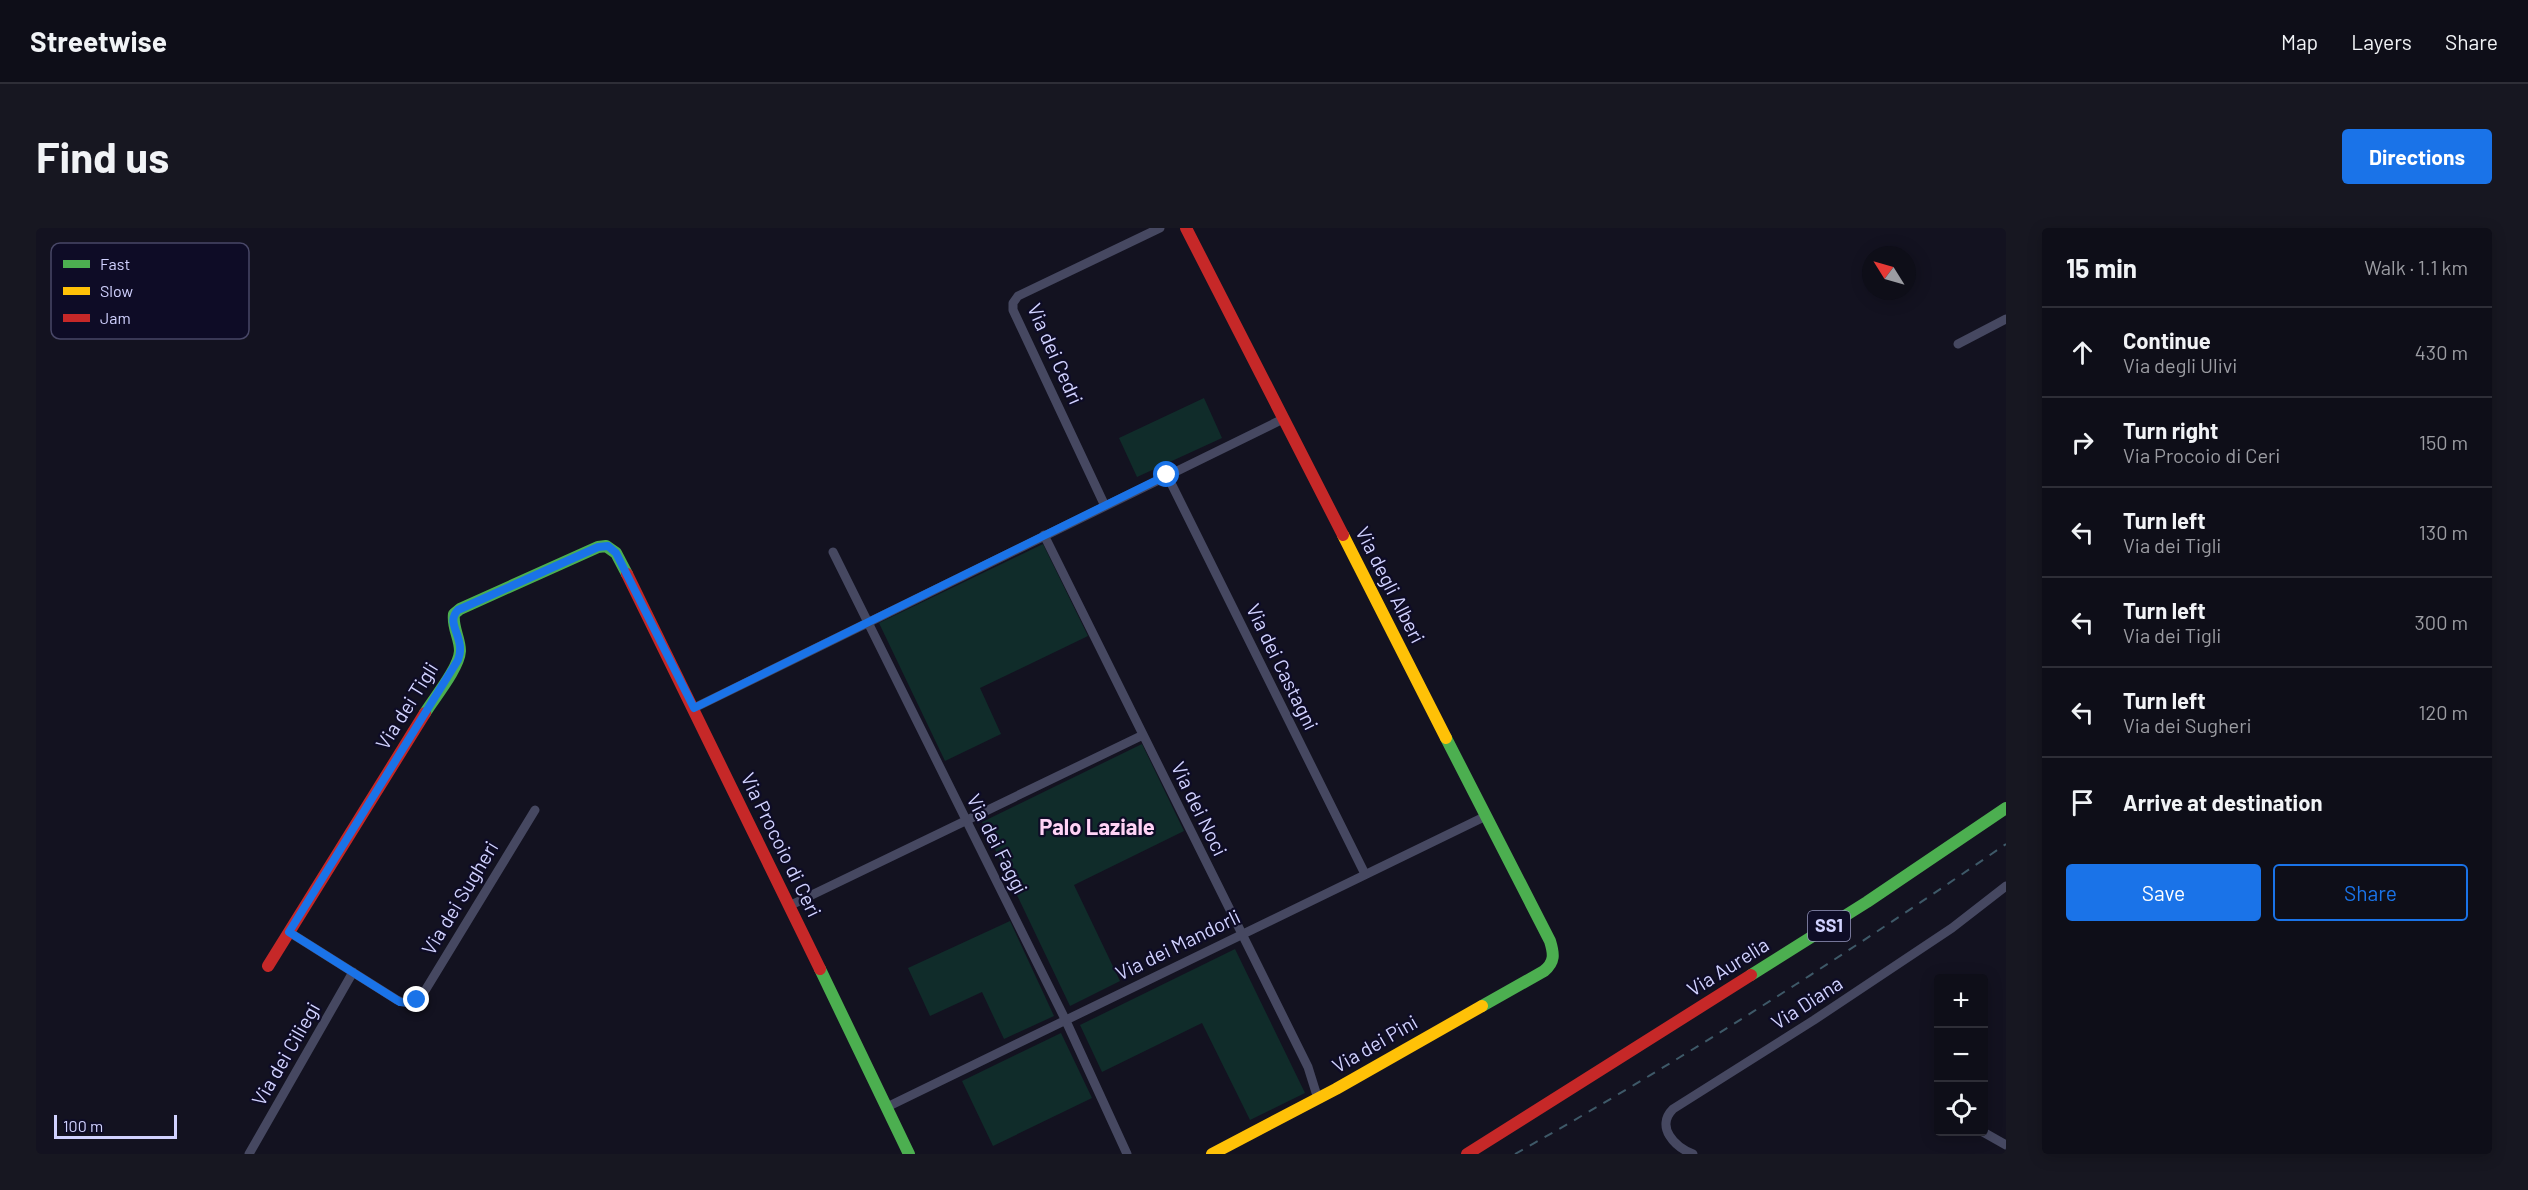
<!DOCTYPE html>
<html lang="en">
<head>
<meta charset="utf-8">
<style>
  body { margin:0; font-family:Barlow,sans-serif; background:#171721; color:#f1f3f6 }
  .controls { position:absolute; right:18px; bottom:18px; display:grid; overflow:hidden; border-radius:6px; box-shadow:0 3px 15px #0003 }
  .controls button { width:54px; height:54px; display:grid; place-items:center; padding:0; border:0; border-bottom:2px solid #2e2e37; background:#0e0e18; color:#f1f3f6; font:30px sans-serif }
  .compass { position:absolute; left:1826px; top:18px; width:54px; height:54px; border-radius:50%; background:#0e0e18; box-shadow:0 3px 15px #0003; rotate:307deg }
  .scale { position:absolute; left:18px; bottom:15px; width:123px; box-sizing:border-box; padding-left:6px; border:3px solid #d1d2ff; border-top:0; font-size:16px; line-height:21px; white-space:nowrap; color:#d1d2ff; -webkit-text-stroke:4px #0e0c26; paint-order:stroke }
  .stop { position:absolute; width:18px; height:18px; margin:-14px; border:4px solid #1a73e8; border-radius:50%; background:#fff }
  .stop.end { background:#1a73e8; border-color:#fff; box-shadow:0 2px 6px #0008 }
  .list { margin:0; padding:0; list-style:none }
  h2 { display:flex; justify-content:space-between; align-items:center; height:78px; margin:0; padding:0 24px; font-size:26px }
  h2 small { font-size:20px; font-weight:400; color:#9b9ca2 }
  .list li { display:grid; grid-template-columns:39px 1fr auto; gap:18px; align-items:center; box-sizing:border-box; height:90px; padding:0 24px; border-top:2px solid #2e2e37 }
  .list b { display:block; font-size:22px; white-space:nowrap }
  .list p { margin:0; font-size:20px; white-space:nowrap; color:#9b9ca2 }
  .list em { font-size:20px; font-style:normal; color:#9b9ca2 }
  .actions { display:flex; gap:12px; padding:18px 24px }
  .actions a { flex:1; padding:14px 0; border:2px solid #1a73e8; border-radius:6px; text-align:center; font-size:21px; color:#1a73e8 }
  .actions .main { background:#1a73e8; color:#fff }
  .icon { flex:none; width:33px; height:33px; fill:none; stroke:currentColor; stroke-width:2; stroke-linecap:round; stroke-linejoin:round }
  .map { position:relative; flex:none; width:1970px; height:926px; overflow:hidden; border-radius:6px }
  header { display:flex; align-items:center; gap:36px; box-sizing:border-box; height:84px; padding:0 30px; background:#0e0e18; border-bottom:2px solid #2e2e37 }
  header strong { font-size:28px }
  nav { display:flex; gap:33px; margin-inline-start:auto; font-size:21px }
  .intro { display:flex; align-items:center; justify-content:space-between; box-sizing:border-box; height:144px; padding:0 36px }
  h1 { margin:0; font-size:42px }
  .button { padding:15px 27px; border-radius:6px; background:#1a73e8; color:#fff; font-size:21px; font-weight:700 }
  main { display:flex; gap:36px; padding:0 36px }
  aside { flex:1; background:#0e0e18; border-radius:6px; box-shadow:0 3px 15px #0003 }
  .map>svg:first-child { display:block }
  .green { fill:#102c2a }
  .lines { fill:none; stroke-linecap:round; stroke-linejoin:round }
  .street { stroke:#464861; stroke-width:9 }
  .fast { stroke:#4caf50; stroke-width:12 }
  .slow { stroke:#ffc107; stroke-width:12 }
  .jam { stroke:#c62828; stroke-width:12 }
  .rail { stroke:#3e5968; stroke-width:2; stroke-dasharray:9 8; stroke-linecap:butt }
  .route { stroke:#1a73e8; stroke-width:8 }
  .labels { text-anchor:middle; stroke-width:4.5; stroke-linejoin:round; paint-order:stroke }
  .shield { fill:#0e0c26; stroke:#9697be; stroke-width:1.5 }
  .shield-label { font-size:18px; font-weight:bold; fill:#d1d2ff }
  .street-label { font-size:20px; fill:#d1d2ff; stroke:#0e0c26 }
  .quarter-label { font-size:22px; font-weight:bold; fill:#ffd3f5; stroke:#0e0c26 }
  .key { fill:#0e0c26; stroke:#484767; stroke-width:1.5 }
  .key-label { font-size:16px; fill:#d1d2ff }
</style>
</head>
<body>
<header>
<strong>Streetwise</strong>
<nav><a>Map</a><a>Layers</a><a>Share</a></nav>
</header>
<div class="intro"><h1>Find us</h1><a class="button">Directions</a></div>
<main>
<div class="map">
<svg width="1970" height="926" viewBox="0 0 1970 926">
  <rect width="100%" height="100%" fill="#131220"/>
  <!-- green -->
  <path class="green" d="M1168,170L1186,210L1101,249L1083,210Z
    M1007,316L1052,408L944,460L965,506L909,533L843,395Z
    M1106,516L1148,603L1038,657L1084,753L1034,778L946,594Z
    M974,693L1018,788L968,811L946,764L894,788L872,740Z
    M1199,721L1269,865L1214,892L1166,795L1066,844L1044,797Z
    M1025,805L1056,870L957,918L926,853Z"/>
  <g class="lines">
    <!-- street -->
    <path class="street" d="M1922,116L1970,91
      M1131,247L1329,646
      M1069,278L977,82V75L982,68L1124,0
      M1008,307L1272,839L1282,871
      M797,324L1030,793L1091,926
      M658,480L1247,191
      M753,678L1107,507
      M253,704L361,772C371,777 379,775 387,766L499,582
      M851,879L1450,588
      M1947,904L1970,917
      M213,926L317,744
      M1657,926C1639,919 1619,899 1637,881L1778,792L1916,700L1970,658"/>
    <!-- fast -->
    <path class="fast" d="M389,485C399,469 423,440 424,423C424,410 416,399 418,386L424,381L562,319L570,318L580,325L591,346
      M1410,510L1514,713C1518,726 1519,734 1508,743L1446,778
      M784,741L873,926
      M1715,747L1831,674L1970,580"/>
    <!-- slow -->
    <path class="slow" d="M1307,307L1410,510
      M1176,926L1300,861L1446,778"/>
    <!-- jam -->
    <path class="jam" d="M1150,0L1307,307
      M591,346L784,741
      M232,738L389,485
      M1431,926L1715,747"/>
    <!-- rail -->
    <path class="rail" d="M1479,926C1648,831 1811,726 1970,616"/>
  </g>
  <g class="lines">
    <!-- route -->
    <path class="route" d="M381,772L374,775L364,774L253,704L422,432C431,410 408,396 422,382L562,319L572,318L580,325L658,480L1131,247"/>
  </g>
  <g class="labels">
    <!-- shield labels -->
    <rect class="shield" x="1772" y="683" width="42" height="30" rx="4.5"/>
    <g class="shield-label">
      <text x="1793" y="704">SS1</text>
    </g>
    <!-- street labels -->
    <g class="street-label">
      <text transform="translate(1019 126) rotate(66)" y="7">Via dei Cedri</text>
      <text transform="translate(1354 357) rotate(63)" y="7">Via degli Alberi</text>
      <text transform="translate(1246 439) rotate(64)" y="7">Via dei Castagni</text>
      <text transform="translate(371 478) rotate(-58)" y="7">Via dei Tigli</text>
      <text transform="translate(1163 581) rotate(64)" y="7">Via dei Noci</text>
      <text transform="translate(961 616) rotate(63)" y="7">Via dei Faggi</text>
      <text transform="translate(745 617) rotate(64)" y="7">Via Procoio di Ceri</text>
      <text transform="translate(424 670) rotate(-59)" y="7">Via dei Sugheri</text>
      <text transform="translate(1142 717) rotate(-26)" y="7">Via dei Mandorli</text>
      <text transform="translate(1692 739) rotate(-32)" y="7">Via Aurelia</text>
      <text transform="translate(1771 775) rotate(-33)" y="7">Via Diana</text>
      <text transform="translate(1339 816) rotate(-30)" y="7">Via dei Pini</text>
      <text transform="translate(250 826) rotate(-60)" y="7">Via dei Ciliegi</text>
    </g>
    <!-- quarter labels -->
    <g class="quarter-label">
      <text x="1061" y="607">Palo Laziale</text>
    </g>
  </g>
  <!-- legend -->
  <rect x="15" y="15" width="198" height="96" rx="9" class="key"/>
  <rect x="27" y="32" width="27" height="8" fill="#4caf50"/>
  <rect x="27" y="59" width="27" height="8" fill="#ffc107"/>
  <rect x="27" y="86" width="27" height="8" fill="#c62828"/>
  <g class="key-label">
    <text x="64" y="42">Fast</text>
    <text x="64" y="69">Slow</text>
    <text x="64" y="96">Jam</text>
  </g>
</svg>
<div class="controls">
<button>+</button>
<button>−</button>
<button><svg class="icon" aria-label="locate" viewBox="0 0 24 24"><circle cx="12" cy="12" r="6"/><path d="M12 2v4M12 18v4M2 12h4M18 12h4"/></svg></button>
</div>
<svg class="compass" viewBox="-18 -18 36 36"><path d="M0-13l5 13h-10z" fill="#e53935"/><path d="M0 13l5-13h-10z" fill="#9b9ca2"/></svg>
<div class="scale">100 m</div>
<div class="stop" style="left:1131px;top:247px"></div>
<div class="stop end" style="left:381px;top:772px"></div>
</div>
<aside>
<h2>15 min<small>Walk · 1.1 km</small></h2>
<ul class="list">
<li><svg class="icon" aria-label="ahead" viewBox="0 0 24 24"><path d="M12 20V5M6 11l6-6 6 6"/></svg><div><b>Continue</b><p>Via degli Ulivi</p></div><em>430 m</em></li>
<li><svg class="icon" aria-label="right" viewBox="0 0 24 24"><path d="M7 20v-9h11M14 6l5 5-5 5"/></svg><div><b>Turn right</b><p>Via Procoio di Ceri</p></div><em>150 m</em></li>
<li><svg class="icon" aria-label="left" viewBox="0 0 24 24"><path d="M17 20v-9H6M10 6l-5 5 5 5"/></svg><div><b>Turn left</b><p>Via dei Tigli</p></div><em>130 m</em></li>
<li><svg class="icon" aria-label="left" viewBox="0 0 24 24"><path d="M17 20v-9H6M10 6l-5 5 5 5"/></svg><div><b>Turn left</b><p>Via dei Tigli</p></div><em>300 m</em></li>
<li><svg class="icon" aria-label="left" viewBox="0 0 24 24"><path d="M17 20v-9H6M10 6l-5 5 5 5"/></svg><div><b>Turn left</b><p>Via dei Sugheri</p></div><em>120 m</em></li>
<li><svg class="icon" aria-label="arrive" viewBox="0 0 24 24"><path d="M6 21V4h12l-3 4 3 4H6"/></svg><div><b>Arrive at destination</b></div></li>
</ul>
<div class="actions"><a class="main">Save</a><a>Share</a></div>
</aside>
</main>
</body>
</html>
